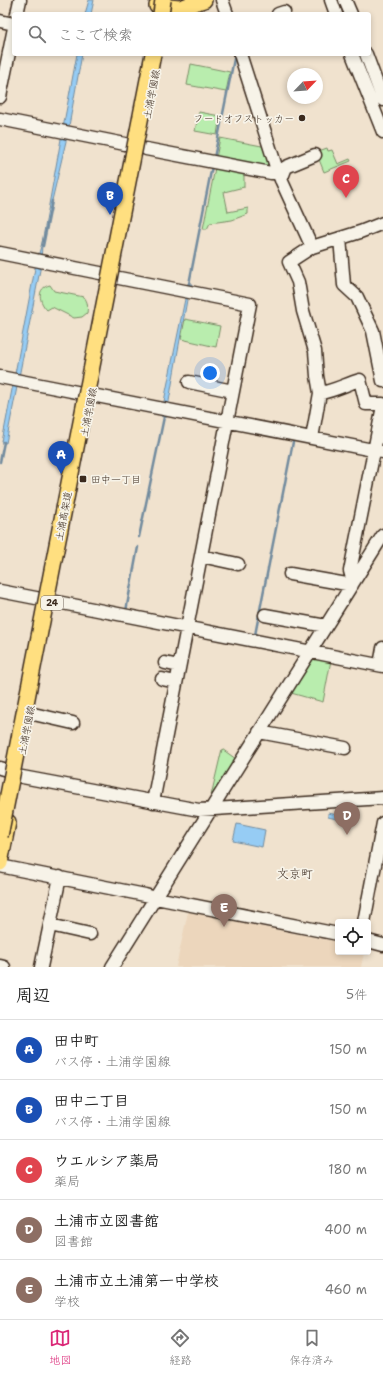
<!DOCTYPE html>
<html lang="ja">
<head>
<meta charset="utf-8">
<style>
  body { margin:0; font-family:"Shantell Sans","Klee One",sans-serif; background:#f2f2f2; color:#222 }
  .controls { position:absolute; right:12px; bottom:12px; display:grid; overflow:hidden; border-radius:4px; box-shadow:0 2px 6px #0003 }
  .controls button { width:36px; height:36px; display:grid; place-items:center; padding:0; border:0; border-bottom:1px solid #e0e0e0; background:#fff; color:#222; font:20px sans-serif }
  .compass { position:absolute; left:287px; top:68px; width:36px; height:36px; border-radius:50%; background:#fff; box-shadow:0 2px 6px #0003; rotate:65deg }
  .you { position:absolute; left:210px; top:373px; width:14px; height:14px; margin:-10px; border:3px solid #fff; border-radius:50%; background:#1a73e8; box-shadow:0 0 0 6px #1a73e833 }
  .badge { display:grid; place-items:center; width:26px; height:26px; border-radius:50%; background:#db2777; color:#fff; font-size:13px; font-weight:700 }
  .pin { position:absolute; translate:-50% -33px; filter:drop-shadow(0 1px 2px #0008) }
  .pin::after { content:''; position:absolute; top:21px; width:14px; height:12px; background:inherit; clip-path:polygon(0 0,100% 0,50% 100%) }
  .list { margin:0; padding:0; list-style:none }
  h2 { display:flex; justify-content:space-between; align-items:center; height:52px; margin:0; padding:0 16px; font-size:17px }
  h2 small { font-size:13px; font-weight:400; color:#767676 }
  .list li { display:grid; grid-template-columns:26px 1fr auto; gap:12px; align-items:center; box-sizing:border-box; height:60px; padding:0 16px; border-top:1px solid #e0e0e0 }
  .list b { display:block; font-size:15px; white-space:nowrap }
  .list p { margin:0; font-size:13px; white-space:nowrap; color:#767676 }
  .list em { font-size:13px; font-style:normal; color:#767676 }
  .icon { flex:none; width:22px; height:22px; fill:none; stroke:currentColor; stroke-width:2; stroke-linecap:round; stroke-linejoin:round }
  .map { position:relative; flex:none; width:383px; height:967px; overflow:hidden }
  .search { position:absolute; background:#fff; box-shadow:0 2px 6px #0003; left:12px; right:12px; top:12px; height:44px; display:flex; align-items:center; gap:10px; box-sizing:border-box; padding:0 14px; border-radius:4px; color:#767676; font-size:15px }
  .sheet { height:352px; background:#fff }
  nav { display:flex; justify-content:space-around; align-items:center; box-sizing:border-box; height:56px; border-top:1px solid #e0e0e0; background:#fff; font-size:11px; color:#767676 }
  nav a { display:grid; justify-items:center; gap:2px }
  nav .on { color:#db2777 }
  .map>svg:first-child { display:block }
  .built { fill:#ecd6bc }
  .green { fill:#b9edae; stroke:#7a8c66 }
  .water { fill:#96ccf4; stroke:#728b9e }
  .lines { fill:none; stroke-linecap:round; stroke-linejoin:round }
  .stream { stroke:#728b9e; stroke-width:2.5 }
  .minor-casing { stroke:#3b2a1e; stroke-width:15 }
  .major-casing { stroke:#3b2a1e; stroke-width:18 }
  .minor { stroke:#f7f3e8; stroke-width:12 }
  .major { stroke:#ffdf80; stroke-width:15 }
  .major-bridge-casing { stroke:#3b2a1e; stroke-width:18; stroke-linecap:butt }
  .major-bridge { stroke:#ffdf80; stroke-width:15 }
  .poi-dot { fill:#3b2a1e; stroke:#f7f3e8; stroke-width:1.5 }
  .labels { text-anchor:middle; stroke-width:3.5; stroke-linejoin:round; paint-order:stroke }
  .shield { fill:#f7f3e8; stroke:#73665b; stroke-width:1 }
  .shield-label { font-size:9px; font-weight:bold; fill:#3b2a1e }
  .street-label { font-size:10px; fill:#3b2a1e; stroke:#f7f3e8 }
  .poi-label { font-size:10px; fill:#3b2a1e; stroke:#f7f3e8; text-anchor:end }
  .quarter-label { font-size:12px; fill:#3b2a1e; stroke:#f7f3e8 }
</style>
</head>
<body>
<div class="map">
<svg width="383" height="967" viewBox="0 0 383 967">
  <rect width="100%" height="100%" fill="#f0e2ce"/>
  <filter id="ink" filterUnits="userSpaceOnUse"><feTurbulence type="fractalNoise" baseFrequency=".025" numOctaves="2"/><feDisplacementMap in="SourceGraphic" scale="8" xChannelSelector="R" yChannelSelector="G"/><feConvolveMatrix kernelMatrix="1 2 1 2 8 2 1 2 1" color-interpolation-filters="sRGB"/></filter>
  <g filter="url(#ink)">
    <!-- built -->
    <path class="built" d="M188,912L338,942V952H364L361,967H176Z"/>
    <!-- green -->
    <path class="green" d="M191,64L230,72L226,92L187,85Z
      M199,112L220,116L217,135L195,131Z
      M220,138L267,147L272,169L216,158Z
      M327,148L328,151L332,150L338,164L350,159L351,161L324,172L316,152Z
      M215,168L244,174V187L224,192L228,212L248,208V214L232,220L210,223L207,229H203Z
      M50,285L54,291L84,297C88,302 88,306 87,313L82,317L74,318L52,307L47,310C39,302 36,288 50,285Z
      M185,319L220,326L216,347L181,339Z
      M315,656L331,660L323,702L291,693Z
      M222,749L236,759L210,800Z"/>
    <!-- water -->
    <path class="water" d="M89,0H94L91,14H85Z
      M77,54H82L67,137L42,243L41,265L6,443L2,442L36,263L42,243L63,128Z
      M187,284H192L187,300L166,418L161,416L185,299Z
      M328,813L348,817L347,819L342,818L341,820L328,817Z
      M237,824L265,830L262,847L233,841Z"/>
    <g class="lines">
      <!-- stream -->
      <path class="stream" d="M214,158L235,54
        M43,246L52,201
        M189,284L212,166
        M0,462L4,442
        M139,537L164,417
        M126,611L138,547
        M255,635L293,442"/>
      <defs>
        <path id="minor" d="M222,0L227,14
          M331,0L336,14
          M345,0L351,14
          M17,14L20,0
          M278,14L284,12
          M0,21L14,24
          M240,54L278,173L312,247L360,232L383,223
          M352,54L383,132
          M366,54L383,100
          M0,97L14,28
          M0,119L125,144
          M146,149L271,173H278
          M281,180L286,167L315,155
          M340,238L344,285L357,297L373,331L383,381
          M312,247L289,262L298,282L303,311L315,351L317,376L320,393L312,438
          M0,253L100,273
          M114,277L250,304L153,802
          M0,377L383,452
          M189,382L233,391
          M320,393C334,391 346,384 360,380L366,404H383
          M201,556L238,564
          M290,574L352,585
          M353,582L350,571L383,406
          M0,591L41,599
          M52,601L383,666
          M265,615L326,626
          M165,663L179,666
          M380,665L383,648
          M162,679L176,682
          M29,713L73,723
          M259,732L345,748
          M0,768L7,770L17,776L199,810L383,798
          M0,866L145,895L156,898L338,934
          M364,922L383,823
          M50,925L90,934
          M368,941L383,945
          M0,966L4,967
          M41,967L60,877
          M112,967L383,535"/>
        <path id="major" d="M157,6L180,8L204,0
          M0,863L8,822"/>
      </defs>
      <!-- minor casing -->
      <use href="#minor" class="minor-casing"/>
      <!-- major casing -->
      <use href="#major" class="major-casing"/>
      <!-- minor -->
      <use href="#minor" class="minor"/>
      <!-- major -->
      <use href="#major" class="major"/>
      <defs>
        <path id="major-bridge" d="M161,14L163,0
          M0,836L153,54"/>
      </defs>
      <!-- major-bridge casing -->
      <use href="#major-bridge" class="major-bridge-casing"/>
      <!-- major-bridge -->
      <use href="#major-bridge" class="major-bridge"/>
    </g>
  </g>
  <!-- markers -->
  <g class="poi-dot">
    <circle cx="302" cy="118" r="4"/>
    <rect x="79" y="475" width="8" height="8" rx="2"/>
  </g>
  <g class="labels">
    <!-- shield labels -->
    <rect class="shield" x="41" y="596" width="22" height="14" rx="3"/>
    <g class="shield-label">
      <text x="52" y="606">24</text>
    </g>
    <!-- street labels -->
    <g class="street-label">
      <text transform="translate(151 94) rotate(-79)" y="4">土浦学園線</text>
      <text transform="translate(88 412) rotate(-79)" y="4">土浦学園線</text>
      <text transform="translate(63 516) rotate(-79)" y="4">土浦高架道</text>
      <text transform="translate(26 730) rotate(-79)" y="4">土浦学園線</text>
    </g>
    <!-- poi labels -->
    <g class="poi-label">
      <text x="294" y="122">フードオフストッカー</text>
      <text x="91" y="483" text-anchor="start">田中一丁目</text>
    </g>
    <!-- quarter labels -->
    <g class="quarter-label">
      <text x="295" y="878">文京町</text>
    </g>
  </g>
</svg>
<div class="controls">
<button><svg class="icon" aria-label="locate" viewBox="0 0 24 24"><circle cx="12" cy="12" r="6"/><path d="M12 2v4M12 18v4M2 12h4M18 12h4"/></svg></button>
</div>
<svg class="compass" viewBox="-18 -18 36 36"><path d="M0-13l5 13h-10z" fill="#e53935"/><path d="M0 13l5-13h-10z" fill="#767676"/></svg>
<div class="you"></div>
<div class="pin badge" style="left:61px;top:474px;background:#1a4fb4">A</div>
<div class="pin badge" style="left:110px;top:215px;background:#1a4fb4">B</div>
<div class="pin badge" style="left:346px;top:198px;background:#e0444e">C</div>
<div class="pin badge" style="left:347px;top:835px;background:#8d6e63">D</div>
<div class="pin badge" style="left:224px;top:927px;background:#8d6e63">E</div>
<div class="search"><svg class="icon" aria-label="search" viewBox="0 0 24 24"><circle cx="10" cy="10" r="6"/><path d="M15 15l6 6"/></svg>ここで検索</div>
</div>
<section class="sheet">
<h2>周辺<small>5件</small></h2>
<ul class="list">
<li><span class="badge" style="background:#1a4fb4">A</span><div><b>田中町</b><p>バス停 · 土浦学園線</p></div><em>150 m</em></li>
<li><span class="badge" style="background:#1a4fb4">B</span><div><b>田中二丁目</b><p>バス停 · 土浦学園線</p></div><em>150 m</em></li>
<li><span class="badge" style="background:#e0444e">C</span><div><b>ウエルシア薬局</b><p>薬局</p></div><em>180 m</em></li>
<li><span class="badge" style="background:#8d6e63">D</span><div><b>土浦市立図書館</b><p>図書館</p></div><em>400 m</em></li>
<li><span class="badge" style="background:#8d6e63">E</span><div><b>土浦市立土浦第一中学校</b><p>学校</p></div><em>460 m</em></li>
</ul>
</section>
<nav>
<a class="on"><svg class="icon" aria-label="map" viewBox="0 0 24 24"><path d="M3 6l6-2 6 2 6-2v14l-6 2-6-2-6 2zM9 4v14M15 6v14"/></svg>地図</a>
<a><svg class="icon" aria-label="directions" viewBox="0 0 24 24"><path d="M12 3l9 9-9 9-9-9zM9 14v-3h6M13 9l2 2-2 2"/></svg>経路</a>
<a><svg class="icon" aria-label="saved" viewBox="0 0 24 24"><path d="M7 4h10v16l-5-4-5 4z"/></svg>保存済み</a>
</nav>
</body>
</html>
